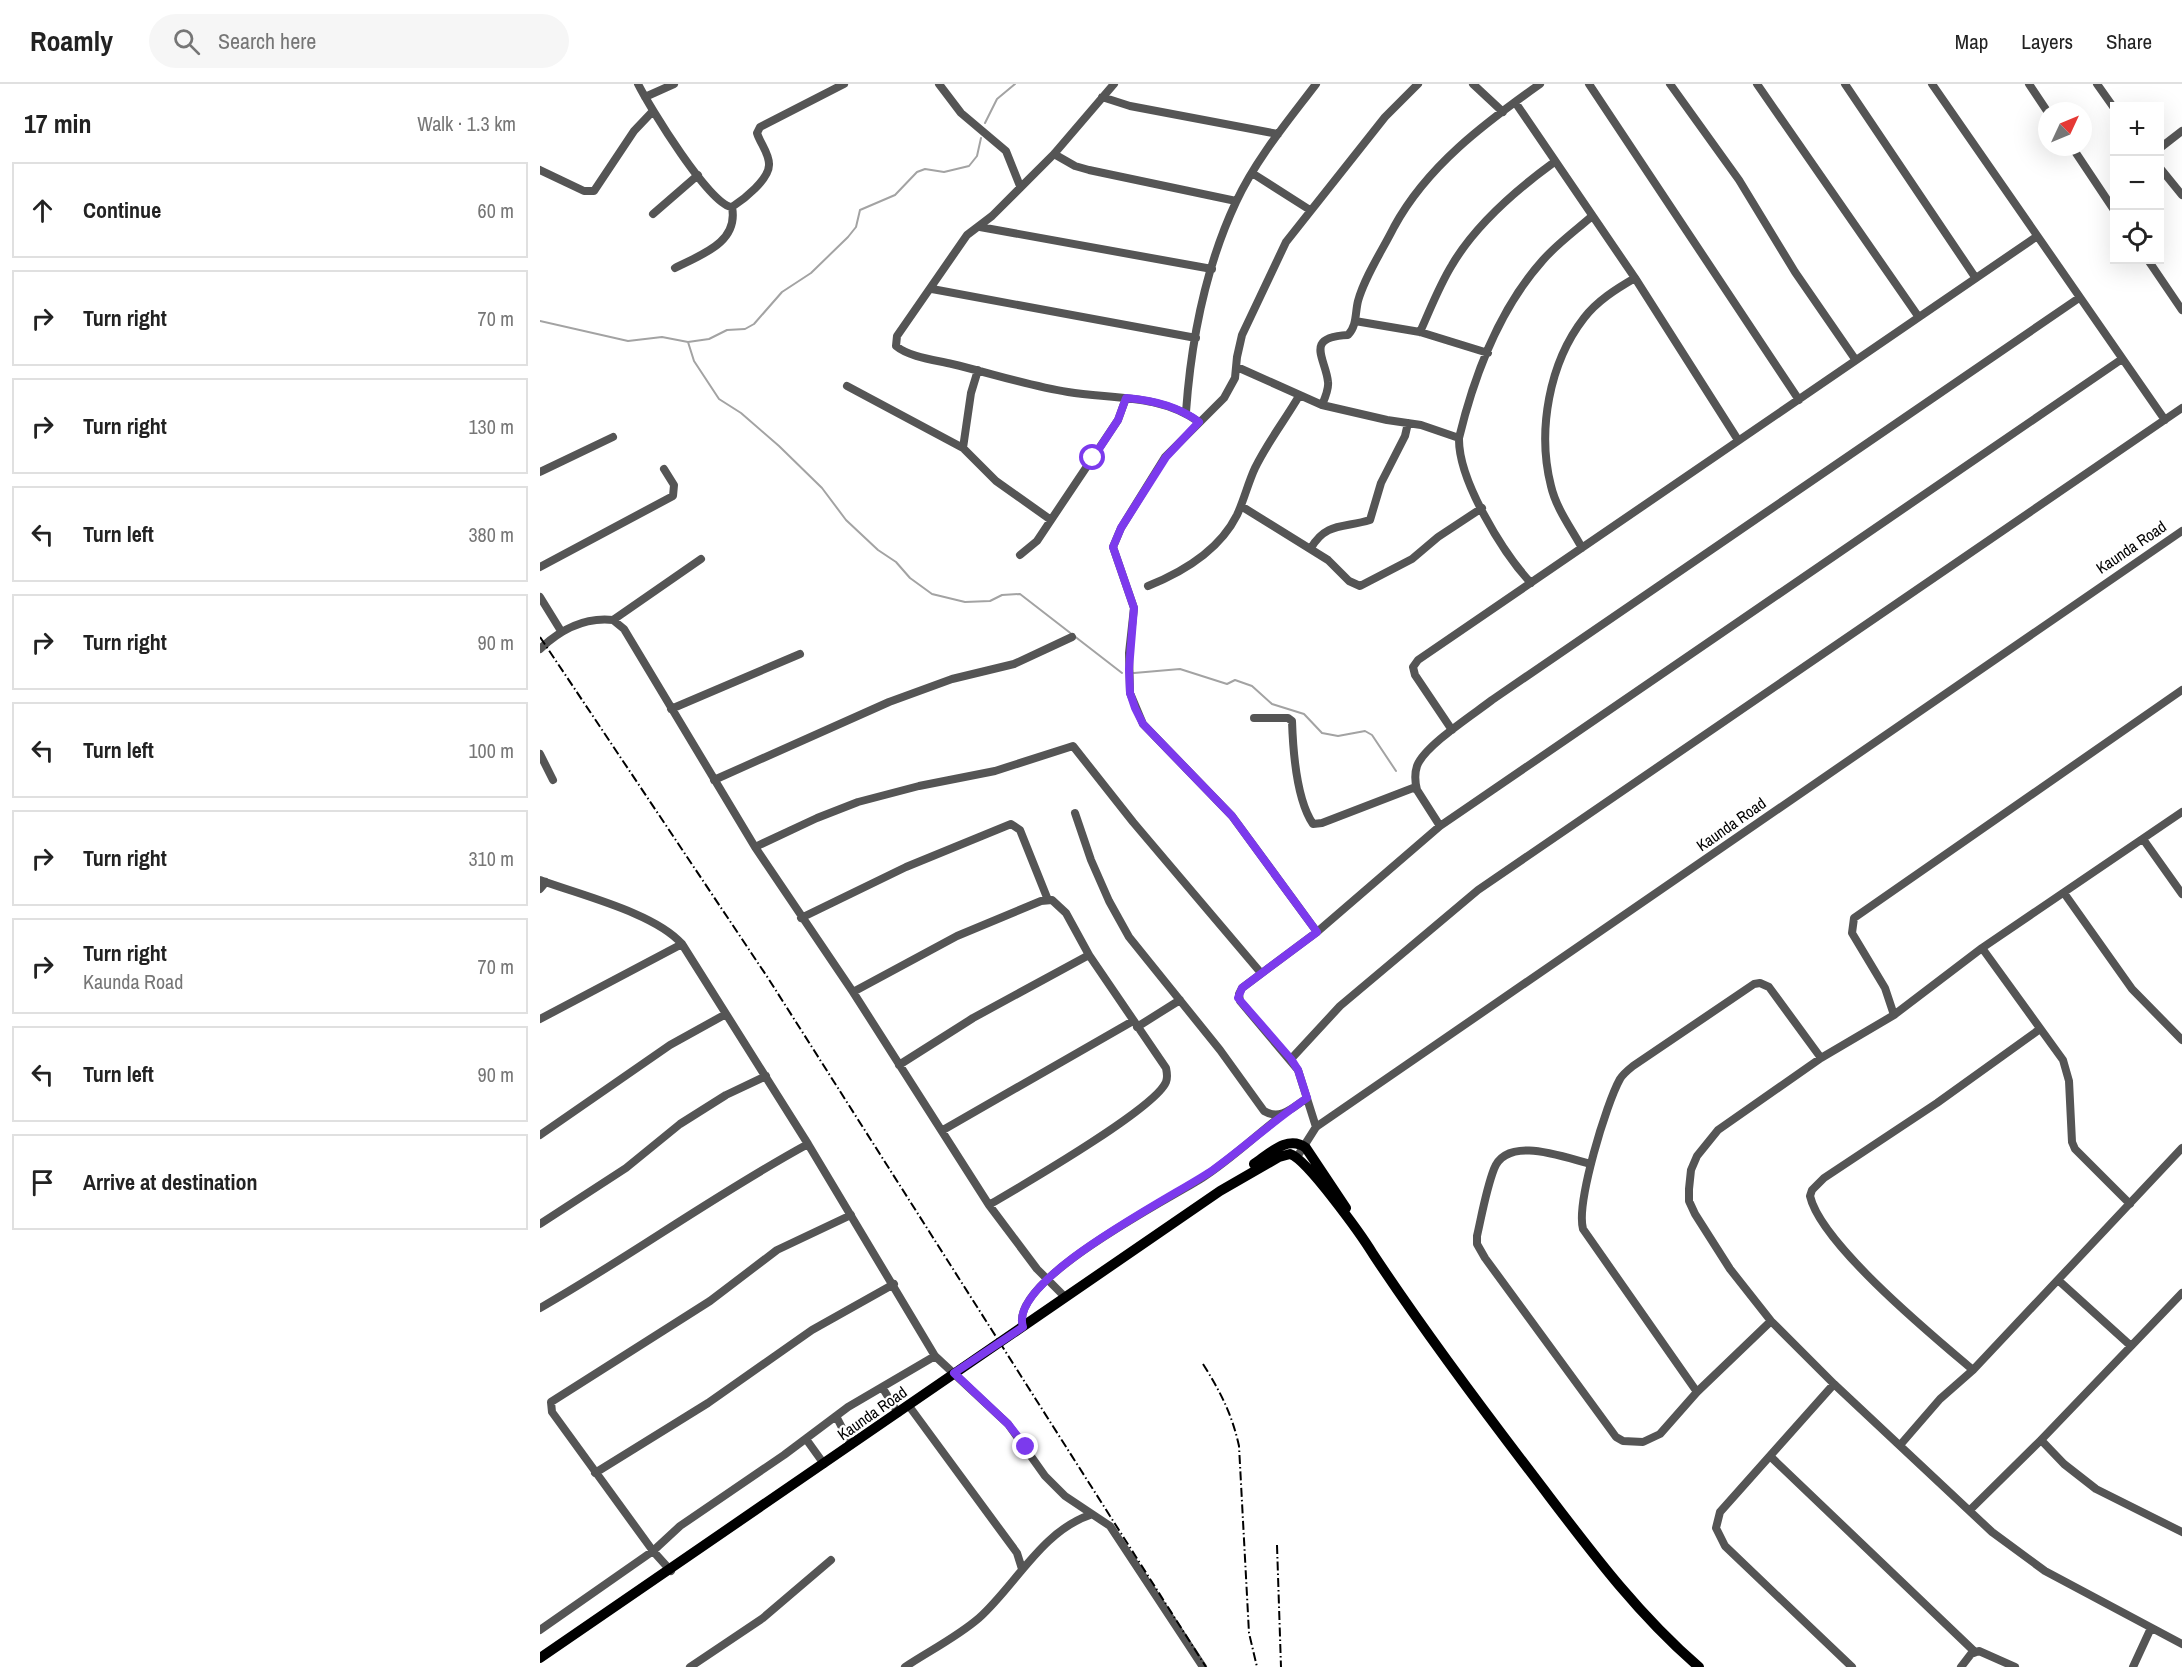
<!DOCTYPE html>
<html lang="en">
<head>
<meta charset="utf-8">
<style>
  body { margin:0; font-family:"Archivo Narrow",sans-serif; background:#f6f6f6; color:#222 }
  .controls { position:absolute; right:18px; top:18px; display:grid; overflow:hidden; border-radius:0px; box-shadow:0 6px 24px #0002 }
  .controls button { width:54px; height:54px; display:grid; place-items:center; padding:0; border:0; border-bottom:2px solid #e0e0e0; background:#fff; color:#222; font:30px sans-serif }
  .compass { position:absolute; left:1498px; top:18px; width:54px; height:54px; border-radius:50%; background:#fff; box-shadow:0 6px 24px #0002; rotate:46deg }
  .stop { position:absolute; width:18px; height:18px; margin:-14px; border:4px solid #7c3aed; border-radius:50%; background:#fff }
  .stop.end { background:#7c3aed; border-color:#fff; box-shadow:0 2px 6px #0008 }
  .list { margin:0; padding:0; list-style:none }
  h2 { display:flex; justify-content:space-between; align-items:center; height:78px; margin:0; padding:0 24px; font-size:26px }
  h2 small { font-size:20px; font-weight:400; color:#767676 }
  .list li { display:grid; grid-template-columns:39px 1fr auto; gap:18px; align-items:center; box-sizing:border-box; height:96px; margin:0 12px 12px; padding:0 12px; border:2px solid #e0e0e0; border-radius:0px }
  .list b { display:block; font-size:22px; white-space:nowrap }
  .list p { margin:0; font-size:20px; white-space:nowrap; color:#767676 }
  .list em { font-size:20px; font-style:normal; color:#767676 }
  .icon { flex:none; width:33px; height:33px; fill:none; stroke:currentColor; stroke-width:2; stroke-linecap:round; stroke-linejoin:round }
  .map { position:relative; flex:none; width:1642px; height:1583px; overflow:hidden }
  header { display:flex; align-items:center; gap:36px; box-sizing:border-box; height:84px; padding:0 30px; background:#fff; border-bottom:2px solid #e0e0e0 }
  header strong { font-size:28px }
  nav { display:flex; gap:33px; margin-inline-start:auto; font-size:21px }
  .search { width:420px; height:54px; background:#f6f6f6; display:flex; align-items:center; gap:15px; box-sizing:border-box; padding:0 21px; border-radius:33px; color:#767676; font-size:22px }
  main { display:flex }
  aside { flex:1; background:#fff }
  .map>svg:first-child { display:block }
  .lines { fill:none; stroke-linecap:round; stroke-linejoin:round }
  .stream { stroke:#a3a3a3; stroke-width:2 }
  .minor { stroke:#555; stroke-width:8 }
  .major { stroke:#000; stroke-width:10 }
  .rail { stroke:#000; stroke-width:2; stroke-dasharray:9 3 1.5 3; stroke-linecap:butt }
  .route { stroke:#7c3aed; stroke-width:8 }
  .labels { text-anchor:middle; stroke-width:4.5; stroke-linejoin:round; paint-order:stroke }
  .street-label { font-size:16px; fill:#000; stroke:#fff }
</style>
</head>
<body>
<header>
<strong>Roamly</strong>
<div class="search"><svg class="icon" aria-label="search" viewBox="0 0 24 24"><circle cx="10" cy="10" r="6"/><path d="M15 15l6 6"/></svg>Search here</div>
<nav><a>Map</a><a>Layers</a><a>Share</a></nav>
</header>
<main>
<aside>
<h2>17 min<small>Walk · 1.3 km</small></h2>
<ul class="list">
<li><svg class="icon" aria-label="ahead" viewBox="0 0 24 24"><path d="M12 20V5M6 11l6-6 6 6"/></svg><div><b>Continue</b></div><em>60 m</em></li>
<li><svg class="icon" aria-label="right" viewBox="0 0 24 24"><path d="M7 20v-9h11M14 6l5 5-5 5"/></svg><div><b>Turn right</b></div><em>70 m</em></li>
<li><svg class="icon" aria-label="right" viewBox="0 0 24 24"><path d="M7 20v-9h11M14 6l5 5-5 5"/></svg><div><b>Turn right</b></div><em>130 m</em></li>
<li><svg class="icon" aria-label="left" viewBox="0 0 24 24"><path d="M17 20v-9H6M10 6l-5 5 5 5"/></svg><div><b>Turn left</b></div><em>380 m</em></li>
<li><svg class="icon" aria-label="right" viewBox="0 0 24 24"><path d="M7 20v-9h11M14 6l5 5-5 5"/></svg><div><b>Turn right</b></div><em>90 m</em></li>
<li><svg class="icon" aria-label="left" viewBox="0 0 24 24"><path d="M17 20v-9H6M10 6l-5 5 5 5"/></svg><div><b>Turn left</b></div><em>100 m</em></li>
<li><svg class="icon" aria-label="right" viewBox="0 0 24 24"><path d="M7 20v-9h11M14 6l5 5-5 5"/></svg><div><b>Turn right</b></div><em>310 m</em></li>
<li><svg class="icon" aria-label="right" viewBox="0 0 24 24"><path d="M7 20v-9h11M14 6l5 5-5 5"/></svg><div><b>Turn right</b><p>Kaunda Road</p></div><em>70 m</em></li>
<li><svg class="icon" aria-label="left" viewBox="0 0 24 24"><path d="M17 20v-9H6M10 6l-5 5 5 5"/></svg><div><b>Turn left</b></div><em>90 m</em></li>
<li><svg class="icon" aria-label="arrive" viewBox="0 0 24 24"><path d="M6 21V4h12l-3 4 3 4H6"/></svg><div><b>Arrive at destination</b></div></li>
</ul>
</aside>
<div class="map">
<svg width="1642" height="1583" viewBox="0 0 1642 1583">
  <rect width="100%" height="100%" fill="#fff"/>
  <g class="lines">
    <!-- stream -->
    <path class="stream" d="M445,39L457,15L475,0
      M0,237L88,257L122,253L148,258L169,255L187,246L205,245L214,240L242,208L271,189L308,153L316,143L320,126L355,111L377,88L385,85L404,88L429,82L437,72L441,54
      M148,258L154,277L179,315L201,329L239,362L282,404L306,436L338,466L356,478L370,494L392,510L425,518L450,517L462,511L480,510L582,589
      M594,589L640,585L687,600L695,596L712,602L732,620L764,630L782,649L798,652L825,647L832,651L856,687"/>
    <!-- minor -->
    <path class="minor" d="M98,0C109,22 170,122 192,123C203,116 230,95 229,80C229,69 220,59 217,49L220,43L304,0
      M399,0L421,29L466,67L480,102
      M574,0L514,70L452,132L427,151L357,252L356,262C369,273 395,276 412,280C450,289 489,302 528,308C572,315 621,310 659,338
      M933,0L963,28
      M1049,0L1259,316
      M1130,0L1199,96L1255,188L1315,275
      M1217,0L1378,232
      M1305,0L1435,193
      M1392,0L1625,336
      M1489,0L1507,27
      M1557,0L1574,24
      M105,13L134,0
      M562,13L590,22L738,50
      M975,18L1095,194L1198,356
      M1532,63L1574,126
      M1620,64L1642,47
      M514,70L535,82L549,86L696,117
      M1620,84L1642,111
      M0,86L44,107H54L94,47L113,27
      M712,89L770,126
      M113,130L158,91
      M440,143L672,185
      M1608,176L1642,226
      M135,184C160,171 199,159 192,123
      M392,205L656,254
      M815,237L880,248L948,269
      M880,248C890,226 899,202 912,181C936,140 976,106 1013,79
      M697,283L782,321L847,336L881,341L919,354
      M307,302L423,364L456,397L511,436L578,336L586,314
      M782,321C785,314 789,305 788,298C786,275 763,253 808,251C817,242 815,229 818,217C825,192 842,167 854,143C887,82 945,39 1000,0
      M646,328C651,258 666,182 696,118C716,75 748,37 776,0
      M423,364L431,309L438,286
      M0,388L73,353
      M701,422L788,476L809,497L820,502L872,475L898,453L942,424
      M771,464C786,438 804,444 830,436L841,399L865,352L868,339
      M1042,464C1031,444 1016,424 1011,402C997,347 1009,279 1044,234C1057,217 1076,205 1095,194
      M480,471L497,457L511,436
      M0,483L133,412L134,401L124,385
      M991,499C963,469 918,396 919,354C934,292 960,224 1003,176C1017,160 1035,147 1051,133
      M608,502C643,488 679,467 697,431C704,416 708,399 715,384C727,359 745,336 759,312
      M0,513L21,547
      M73,536L161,475
      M0,565C20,546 45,533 73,536L84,545L215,763L313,908L449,1121L497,1185L525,1213
      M131,625L260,570
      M714,634H748L752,637C753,667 756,715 773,740L782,739L873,704L877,706L900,742
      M912,646L875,591L873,583L878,576L1496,153
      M0,670L13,696
      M174,696L349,618L412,595L474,580L532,553
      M877,706C875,698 874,691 877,682C884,662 934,630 952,616L1539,214
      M1642,728L1442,864L1354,931L1281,974L1178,1046L1157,1072L1151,1086L1149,1105V1117L1155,1130L1190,1185L1231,1237L1294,1300L1452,1448L1505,1487L1642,1560
      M535,729L551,776L569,817L589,853L680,966L724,1027C741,1037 753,1023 767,1014
      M1603,755L1642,810
      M215,763L277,734L318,718L379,702L455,687L533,662L593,738L721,889
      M0,796C40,811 115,829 142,860L268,1060L395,1272L468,1340L505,1392L525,1412L570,1442L663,1583
      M0,805L6,798
      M1524,809L1592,905L1642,956
      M261,834L366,783L471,740L480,746L508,816
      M777,848L692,732L603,640L590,609L589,569L594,524L573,463L581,444L625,373L684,314L695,294L697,273L702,251L746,158L845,33L878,0
      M1442,864L1523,976L1529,997L1532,1058L1535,1065L1590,1120
      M313,908L417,852L501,817L512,816L526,829L549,871L626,984C627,989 628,993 626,998C615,1025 481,1102 449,1121
      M1354,931L1345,904L1312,849L1314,834L1642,606
      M0,935L142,860
      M597,943L640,916
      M751,975L800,922L938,806L1642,324
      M359,981L433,934L549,871
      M776,1043L758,986L700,917L699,910L702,904L777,848L900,742L1582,275
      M403,1046L593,937
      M0,1051L130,961L186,930
      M757,1073L776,1043L1642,447
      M1051,1080C1026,1074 967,1050 954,1085C946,1106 942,1130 937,1152V1160L945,1174L1076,1353L1083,1357L1103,1358L1120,1350L1157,1308L1231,1237
      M0,1140L86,1084L140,1040L186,1011L226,992
      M1518,1196L1591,1262
      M0,1224C91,1172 176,1110 268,1060
      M483,1243C467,1197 627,1116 662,1094C690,1076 715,1052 741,1032
      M1433,1286C1394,1253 1281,1160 1270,1112L1272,1106L1284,1094L1397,1019L1500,945
      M1294,1300L1180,1428L1176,1444L1185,1462L1312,1583
      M342,1303L358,1329
      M1157,1308L1043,1145C1036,1119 1066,1020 1080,995C1083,990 1088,986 1093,982L1214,900L1220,899L1229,903L1281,974
      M369,1322L477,1469L482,1485
      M296,1332L311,1361
      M266,1355L284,1380
      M1501,1356L1524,1380L1556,1405L1642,1448
      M1361,1360L1400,1315L1433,1286L1642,1064
      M1231,1373L1435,1568
      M55,1389L168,1319L272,1246L354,1200
      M1430,1426L1501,1356L1642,1209
      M131,1487L113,1467L12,1328L11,1318L170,1217L237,1166L311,1131
      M0,1546L113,1467L140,1442L244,1371L308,1323L395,1272
      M150,1583L223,1534L291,1476
      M365,1583C389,1567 417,1553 439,1534C475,1502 502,1447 550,1431
      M1421,1583L1431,1570L1439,1567L1475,1583
      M1593,1583L1611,1544"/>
    <!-- major -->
    <path class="major" d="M714,1080C729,1070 748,1050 766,1064L806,1124
      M0,1574L680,1107L739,1073L750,1070C767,1075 822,1152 833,1170C884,1247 940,1322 996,1395C1047,1462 1095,1528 1159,1583"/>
    <!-- rail -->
    <path class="rail" d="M0,553L228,894L666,1583
      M663,1280C680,1307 692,1330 699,1362L709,1549L717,1583
      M737,1461L741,1583"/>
  </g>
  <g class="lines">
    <!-- route -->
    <path class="route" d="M486,1363L468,1340L414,1289L483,1243C467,1195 637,1111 673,1086C705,1063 734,1036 767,1014L758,986L751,975L698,914L702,904L777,848L692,732L603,640L595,624L590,609L589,585L594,524L573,463L581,444L626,373L659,338C638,322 612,316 586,314L578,336L553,374"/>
  </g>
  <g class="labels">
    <!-- street labels -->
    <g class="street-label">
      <text transform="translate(1591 463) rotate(-34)" y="6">Kaunda Road</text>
      <text transform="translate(1191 740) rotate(-35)" y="6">Kaunda Road</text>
      <text transform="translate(332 1329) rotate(-35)" y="6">Kaunda Road</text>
    </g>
  </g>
</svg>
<div class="controls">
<button>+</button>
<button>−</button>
<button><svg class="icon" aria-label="locate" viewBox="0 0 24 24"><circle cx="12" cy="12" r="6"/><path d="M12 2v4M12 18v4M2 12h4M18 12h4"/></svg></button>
</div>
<svg class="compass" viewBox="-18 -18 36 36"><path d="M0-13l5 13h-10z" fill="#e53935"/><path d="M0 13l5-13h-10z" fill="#767676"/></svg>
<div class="stop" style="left:553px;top:374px"></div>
<div class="stop end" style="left:486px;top:1363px"></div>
</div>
</main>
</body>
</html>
